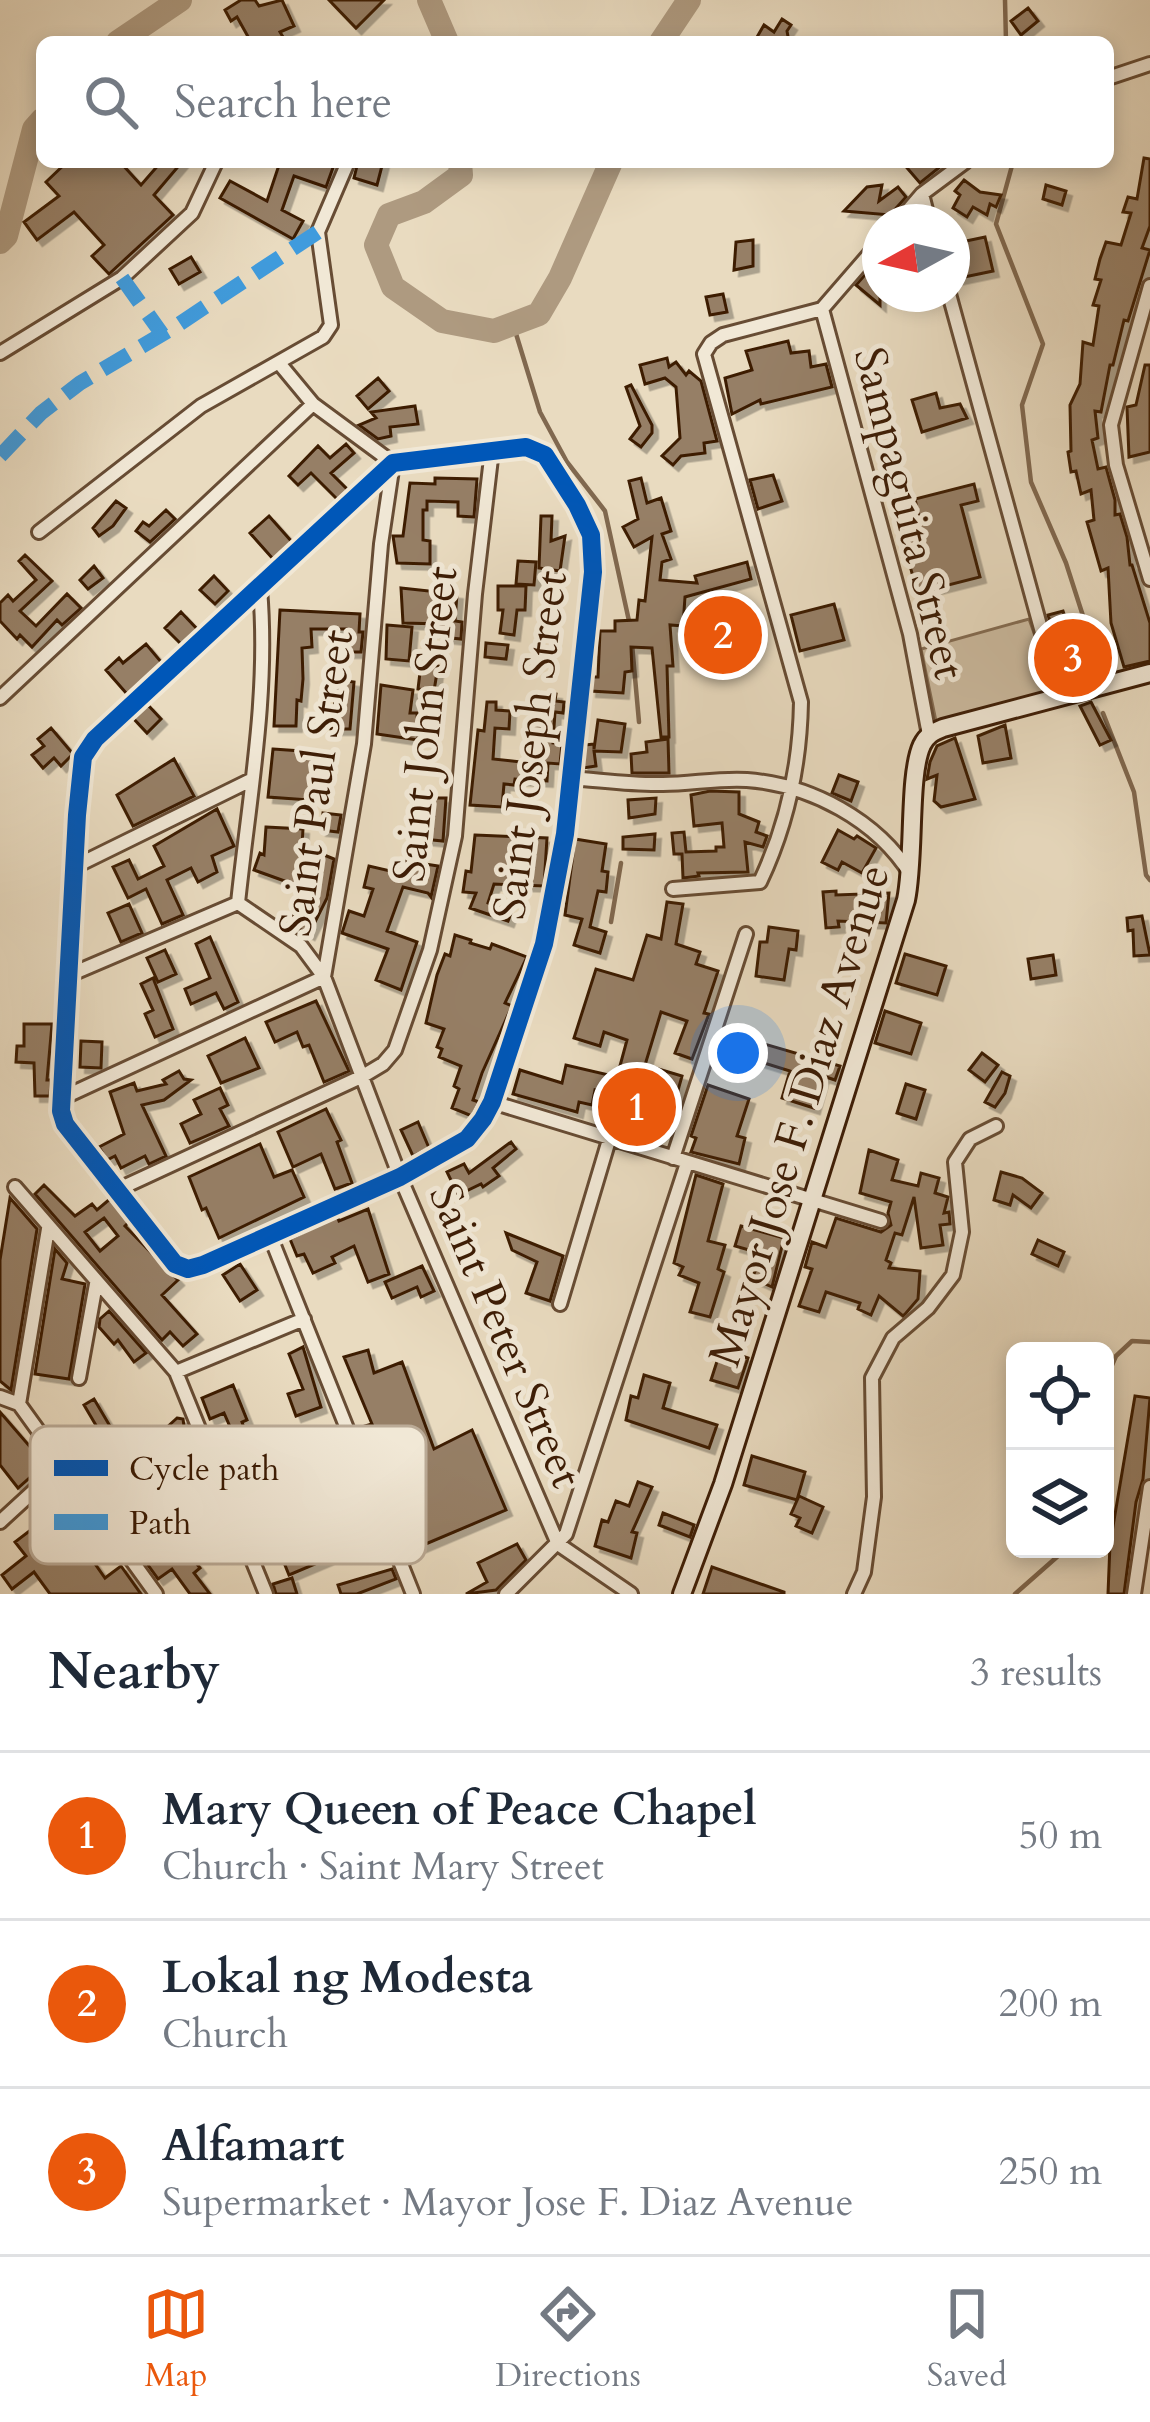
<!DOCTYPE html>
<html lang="en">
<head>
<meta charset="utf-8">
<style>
  body { margin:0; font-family:Cardo,serif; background:#f2f2f3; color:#1f2937 }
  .controls { position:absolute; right:36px; bottom:36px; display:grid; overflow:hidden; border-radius:18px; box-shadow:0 6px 18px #0003 }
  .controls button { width:108px; height:108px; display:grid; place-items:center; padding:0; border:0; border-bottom:3px solid #e0e1e3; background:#fff; color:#1f2937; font:60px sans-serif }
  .compass { position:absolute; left:862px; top:204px; width:108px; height:108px; border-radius:50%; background:#fff; box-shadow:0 6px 18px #0003; rotate:262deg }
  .you { position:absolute; left:738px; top:1053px; width:42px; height:42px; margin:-30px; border:9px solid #fff; border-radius:50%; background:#1a73e8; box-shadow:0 0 0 18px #1a73e833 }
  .badge { display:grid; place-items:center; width:78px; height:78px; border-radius:50%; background:#ea580c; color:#fff; font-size:39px; font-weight:700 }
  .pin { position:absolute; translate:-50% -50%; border:6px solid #fff; box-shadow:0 3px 12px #0006 }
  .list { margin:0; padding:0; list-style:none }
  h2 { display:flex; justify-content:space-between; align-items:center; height:156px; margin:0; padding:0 48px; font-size:51px }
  h2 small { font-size:39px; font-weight:400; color:#747a83 }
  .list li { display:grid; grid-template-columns:78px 1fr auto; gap:36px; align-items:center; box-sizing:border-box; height:168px; padding:0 48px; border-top:3px solid #e0e1e3 }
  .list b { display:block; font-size:45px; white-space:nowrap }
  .list p { margin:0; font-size:39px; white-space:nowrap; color:#747a83 }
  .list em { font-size:39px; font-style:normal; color:#747a83 }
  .icon { flex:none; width:66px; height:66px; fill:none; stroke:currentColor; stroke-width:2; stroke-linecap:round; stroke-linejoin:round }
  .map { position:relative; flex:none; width:1150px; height:1594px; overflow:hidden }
  .search { position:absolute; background:#fff; box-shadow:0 6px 18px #0003; left:36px; right:36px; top:36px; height:132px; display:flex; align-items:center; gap:30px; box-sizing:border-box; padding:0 42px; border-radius:18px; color:#747a83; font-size:45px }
  .sheet { height:660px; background:#fff }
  nav { display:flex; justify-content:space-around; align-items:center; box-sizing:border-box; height:168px; border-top:3px solid #e0e1e3; background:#fff; font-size:33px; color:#747a83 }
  nav a { display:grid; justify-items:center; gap:6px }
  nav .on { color:#ea580c }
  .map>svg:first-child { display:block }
  .green { fill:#ccbba0; stroke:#846c52; stroke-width:3 }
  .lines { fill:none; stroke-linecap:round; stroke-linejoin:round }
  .stream { stroke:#80684f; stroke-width:4.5 }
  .river { stroke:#ae9a80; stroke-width:24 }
  .building { fill:#967f66; stroke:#3c1c05; stroke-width:3; fill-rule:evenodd; filter:url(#shadow) }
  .minor-casing { stroke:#674c34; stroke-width:18 }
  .secondary-casing { stroke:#3c1c05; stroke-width:22 }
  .minor { stroke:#f1e8d6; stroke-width:12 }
  .secondary { stroke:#f1e8d6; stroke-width:16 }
  .quiet { stroke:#3f9bdd; stroke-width:15; stroke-dasharray:30 15; stroke-linecap:butt }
  .cycleway-casing { stroke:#f1e8d6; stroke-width:26 }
  .cycleway { stroke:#0057b8; stroke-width:18 }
  .labels { text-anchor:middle; stroke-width:10; stroke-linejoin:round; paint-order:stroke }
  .street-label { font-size:45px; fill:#3c1c05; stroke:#f1e8d6 }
  .key { fill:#f1e8d6; stroke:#bbab97; stroke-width:3 }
  .key-label { font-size:33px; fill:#3c1c05 }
</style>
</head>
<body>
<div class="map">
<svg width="1150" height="1594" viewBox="0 0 1150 1594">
  <defs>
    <filter id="shadow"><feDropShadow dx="5.5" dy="5.5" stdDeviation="0" flood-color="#0004"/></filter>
  </defs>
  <rect width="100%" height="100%" fill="#e9dbc0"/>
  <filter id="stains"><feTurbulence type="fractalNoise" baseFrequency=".00167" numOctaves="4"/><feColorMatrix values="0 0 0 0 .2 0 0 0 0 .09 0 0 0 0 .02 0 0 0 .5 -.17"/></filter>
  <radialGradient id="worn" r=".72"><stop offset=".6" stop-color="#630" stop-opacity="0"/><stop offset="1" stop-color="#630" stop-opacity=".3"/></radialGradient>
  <!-- green -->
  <path class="green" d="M1029,619L1053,686L1048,697L937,726L921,649Z"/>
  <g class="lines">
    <!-- stream -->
    <path class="stream" d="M1005,0L1006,42
      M1013,162L996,224L1043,344L1022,405L1031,482L1066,563L1092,644
      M513,324L540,412L567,462L605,511L629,621
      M632,644L639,722
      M1103,713L1134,792L1146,875L1150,880
      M611,922L621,863
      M1105,1381L1116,1356L1132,1341L1150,1342
      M1015,1594L1066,1549"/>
    <!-- river -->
    <path class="river" d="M429,0L447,42
      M118,42L180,0
      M661,42L689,0
      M460,162L461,175L424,202L389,215L376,245L393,287L442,321L494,331L539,314L560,278L611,162
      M0,242L6,236L34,129L42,120"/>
  </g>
  <!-- building -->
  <path class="building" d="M241,0H255L259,6L282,0L294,26L280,32L286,42H251L237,17L231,21L225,10Z
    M329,0H384L356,28Z
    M1028,8L1038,21L1021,35L1011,21Z
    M782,19L791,25L787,31L789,42H764L757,37L764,25L774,32Z
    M1144,158L1150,159V226L1142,248L1150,250L1128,321L1124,320L1113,365H1110L1101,412L1095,411L1098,438L1092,440L1098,469L1106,467L1115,500V515L1120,514L1127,537L1130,565H1132L1150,623V661L1124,667L1111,623L1108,568L1101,571L1087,522L1094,520L1091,490L1081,494L1076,471L1071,472L1068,452L1071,451L1070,405L1080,384L1083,342L1093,345L1099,306L1093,305L1101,280L1095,279L1100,259L1106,242L1121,245L1131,213L1123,212L1128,197L1137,199Z
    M67,162H120L141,185L161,162H182L154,195L173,215L109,274L92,256L104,245L74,212L37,240L24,222L59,196L46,182Z
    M280,162H335L326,187L294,176L282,210L303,221L293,239L220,198L230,181L267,201Z
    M358,162H383L377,185L354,178Z
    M902,162H946L920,183Z
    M964,180L980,192L1001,195L996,207L990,204L987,215L973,207L967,217L953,208L960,195L955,191Z
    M882,185L879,201L898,187L906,197L890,215L844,211L867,187Z
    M1046,185L1066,191L1062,205L1043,199Z
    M985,237L993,271L955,279L952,244Z
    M753,240V266L734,270L736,242Z
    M191,257L200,272L179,284L170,269Z
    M871,268L880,275V305L856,285Z
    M723,294L727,312L710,315L706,297Z
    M788,341L791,353L809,351L811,367L826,364L832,387L761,404L760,400L732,414L725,378L752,370L746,351Z
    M667,358L669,367L676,362L686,375L689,371L701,381L717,441L704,443L705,453L681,456L673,465L662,456L680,438L676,387L665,378L645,384L640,365Z
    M1145,365H1150V452L1129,457L1127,407L1136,405Z
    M378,378L389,391L368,409L357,396Z
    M631,385L652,425V433L641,447L630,439L640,426L626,387Z
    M936,393L940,408L960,404L967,418L922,432L912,400Z
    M415,406L418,424L390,427L391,436L378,439L359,425L376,418L371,412Z
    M346,444L354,453L331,473L348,490L338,500L311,473L298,485L289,476L318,446L330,458Z
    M773,475L782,501L758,509L750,480Z
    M435,478L477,479L474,517L458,516V502L427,501V510H423V540L430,541V564L397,563L393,536H403L410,483L435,484Z
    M641,478L647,503L661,498L671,531L662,534L671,559L662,562L660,580L697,583L695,576L747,562L751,579L685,597L683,626L670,625L673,666H667L669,737H661L652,648L631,647L632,671L625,672L623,693L591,691L592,677H598L600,631H615V621L637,620L639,600L645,601L652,537L634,547L623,527L638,519L629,481Z
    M974,484L978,501L961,505L980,577L917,593L899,522L919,517L915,499Z
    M116,501L126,508L113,526L99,536L93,528Z
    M166,510L175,519L150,542L136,531L143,522L149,526Z
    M269,516L292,542L273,559L250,533Z
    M541,516H552L551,541L565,536L560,571L539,568Z
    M25,555L52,581L20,611L36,626L67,594L81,608L62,625L57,620L32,647L20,635L17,639L0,621V603L8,595L13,601L36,580L19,561Z
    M518,561L536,562L534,585L516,584Z
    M94,566L103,578L88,589L80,580Z
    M214,576L228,591L215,604L200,590Z
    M498,586H526L525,610H517L514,635L500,633L503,610H498Z
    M401,588L457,594L455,621L462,622L461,639L441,637L442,624L403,623Z
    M834,604L844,640L800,651L791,615Z
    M280,610L360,614L359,632H363L361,652H348L349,629H311L312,647L302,648L303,679L301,701L297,700L296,726H274Z
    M1063,611L1074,644L1079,642L1089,665L1066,675L1048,615Z
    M181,612L198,630L182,645L165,628Z
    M744,613L753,647L715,657L716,662L703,665L692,621L704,618L705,623Z
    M387,625L412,627L409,661L386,659Z
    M486,643L508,645L506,659L485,657Z
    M146,644L162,663L119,703L127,694L106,670L119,658L123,663Z
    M421,664L438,666L434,691L418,689Z
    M338,680L354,682L350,729H331Z
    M381,685L413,690L410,713H417L418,740L377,734Z
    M537,692L556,694L555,701L564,702L563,713L555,712L553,743L562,744L560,764L548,763L547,781L515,779L514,785L504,784L502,807L470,805L478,730L484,731L487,702H496V710L510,711L509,729L495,728L493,759L530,763Z
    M1091,702L1111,740L1100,745L1080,706Z
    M148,705L161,719L147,733L133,718Z
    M598,720L625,724L621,752L594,751L596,766L583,768L585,745L594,744V749Z
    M1005,725L1011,758L983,763L978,736Z
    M51,728L73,754L61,766L54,758L43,768L32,755L44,746L38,739Z
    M955,738L975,799L941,807L934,801L937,775L927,779L930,762L937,746Z
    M668,739L669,773H632L631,754L647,752L646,742Z
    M273,749L315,752L309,800L268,797Z
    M174,759L194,796L133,826L117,795Z
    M839,775L858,782L851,801L832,793Z
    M710,791L739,792V814L759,822L756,832L767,836L763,847L745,842L748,872L698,873L699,876L683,878L682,854H674L672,833L684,832L686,852L716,851V847H724L722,823L694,826L691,795Z
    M433,798H446L443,841L412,838L414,817L428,818L427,801Z
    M656,798L655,814L629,818L628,800Z
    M217,809L234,846L212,856L217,872L198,882L191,868L167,880L183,915L162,924L146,889L128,898L113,867L129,860L138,879L164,866L154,846Z
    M323,813L341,815L338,832L321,830Z
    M266,827L303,829L302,846L334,859L327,898L309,934L290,924L304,888L254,870L260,853L264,855Z
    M838,830L854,839L857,836L876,848L862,873L842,862L838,870L822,862Z
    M655,834L654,850L623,849V837Z
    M475,835L547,838L544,886L494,884L488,903L511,913L508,921L470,908L476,893L463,892L466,871L471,872Z
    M575,839L606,844L602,871L608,872L606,892L598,891L590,927L606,932L600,953L574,945L582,919L565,915Z
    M406,861L438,866L431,897L428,893L403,887L387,931L417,942L401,990L376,980L388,949L342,933L349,911L364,916L373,889L364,887L369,866L403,874Z
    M836,891V895L889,893L886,923L838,921L839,927L826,928L823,892Z
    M667,902L683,904L676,944L700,952L696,964L718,971L704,1013L709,1014L692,1059L675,1053L687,1021L661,1012L645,1065L682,1076L672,1112L595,1090L592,1105L579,1102L577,1112L513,1094L520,1070L562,1083L566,1065L617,1077L627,1040L604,1032L600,1046L574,1038L596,969L633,980L647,935L661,939Z
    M129,904L142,933L121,942L108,913Z
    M1142,916L1150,955L1134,956L1133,930L1128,931L1127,918Z
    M769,927L798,931L796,950L789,949L784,980L756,976L760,942H767Z
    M455,935L471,940L470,943L490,949L492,944L527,957L505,1003L512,1006L482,1073L473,1100L479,1102L472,1116L452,1108L459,1089L454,1086L461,1066L439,1057L442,1049L437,1047L444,1029L426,1023L437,975L445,954L450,956Z
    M210,937L238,1002L224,1009L216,993L191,1004L185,989L210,978L196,944Z
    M165,950L176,974L158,982L147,958Z
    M905,954L946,966L937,995L896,983Z
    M1053,955L1056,975L1031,979L1028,959Z
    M153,978L173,1029L155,1037L145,1014L153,1010L141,984Z
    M316,1001L349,1071L324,1082L309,1045L303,1047L297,1032L275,1042L266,1022Z
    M885,1011L921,1023L911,1054L875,1043Z
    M24,1024H52L47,1080H51L50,1096H35L34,1063L16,1062L17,1046H24Z
    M737,1036L840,1066L835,1080L823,1076L814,1108L782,1098L790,1071L732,1053Z
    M245,1038L259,1068L221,1083L208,1056Z
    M81,1041L102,1042L101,1068L80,1067Z
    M982,1053L998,1065L985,1082L969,1070Z
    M179,1071L184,1079L191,1080L164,1100L142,1105L166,1156L149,1164L145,1156L121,1168L115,1156L107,1160L99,1147L124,1134L110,1092L134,1083L137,1091L166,1084L163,1080Z
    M1002,1072L1010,1076L1005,1093L995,1107L985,1102Z
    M906,1084L925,1090L916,1119L897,1113Z
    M708,1085L749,1099L737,1136L745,1138L739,1164L691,1152L696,1138L691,1136Z
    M220,1088L228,1105L220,1109L229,1126L190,1143L181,1124L201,1114L194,1100Z
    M326,1109L341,1140L337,1142L352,1183L335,1189L321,1154L293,1167L278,1132Z
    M418,1122L429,1148L413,1156L401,1130Z
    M511,1142L516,1149L493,1168L499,1176L483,1187L481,1184L458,1195L447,1172L464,1164L469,1173Z
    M260,1144L274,1177L292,1170L304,1197L219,1238L206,1208L202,1210L189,1177Z
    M869,1150L898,1160L892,1180L918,1186L921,1173L939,1178L935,1193L948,1197L944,1213L949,1212L950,1224L940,1225L943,1245L921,1248L914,1197L902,1235L895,1233L886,1260L891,1263L889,1268L920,1271L918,1299L906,1313L903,1316L879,1296L871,1315L858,1309L860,1303L826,1292L819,1312L799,1306L812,1269L805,1267L812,1242L826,1247L836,1218L881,1232L891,1225L888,1213L891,1202L860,1193Z
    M1001,1172L1022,1178L1042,1193L1031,1208L1013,1195L1010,1205L994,1200Z
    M696,1175L723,1184L708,1241L725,1245L718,1269L724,1272L710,1317L690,1312L699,1283L679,1275L683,1267L674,1263Z
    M44,1185L75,1216L92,1204L97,1210L110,1199L129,1222L125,1226L178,1280L162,1295L197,1334L183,1346L170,1332L162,1340L35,1194ZM104,1218L118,1236L100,1251L85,1232Z
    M10,1198L37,1229L11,1390L0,1381V1260Z
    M368,1209L389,1274L368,1282L354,1246L332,1257L335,1263L313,1273L304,1254L297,1256L290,1239L337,1216L339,1221Z
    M741,1226L784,1238L772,1287L752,1278L763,1254L735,1246Z
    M506,1233L563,1256L550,1301L526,1293L537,1262L512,1250Z
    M1038,1240L1064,1252L1058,1266L1032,1254Z
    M55,1249L67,1263L62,1279L85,1284L69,1379L35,1374Z
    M240,1264L257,1290L240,1301L223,1275Z
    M422,1266L434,1291L421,1297L417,1287L392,1298L385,1282Z
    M109,1311L146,1353L134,1362L118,1340L114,1344L99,1327L100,1319Z
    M303,1347L321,1407L296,1416L288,1394L303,1389L289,1354Z
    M721,1349L748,1358L738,1388L711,1380Z
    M368,1350L374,1373L402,1362L434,1449L472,1430L506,1510L421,1546L395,1494L416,1484L400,1441L374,1451L365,1426L372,1424L344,1357Z
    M644,1375L670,1383L663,1408L717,1425L709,1448L626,1420L631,1396L638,1398Z
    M233,1385L247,1420L242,1422L255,1461L231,1468L224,1448L237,1443L224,1413L210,1419L202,1398Z
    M1135,1396L1150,1398L1143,1479L1136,1502L1124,1594H1108L1110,1544Z
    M94,1399L117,1438L107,1444L84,1405Z
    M0,1412L45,1464L18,1488L0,1465Z
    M177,1418L183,1419L184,1426L166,1431L173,1447L158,1453L170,1478L155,1485L135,1440L165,1429Z
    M338,1434L368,1510L314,1529L327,1559L289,1575L276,1543L260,1550L252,1529L306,1511L285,1453Z
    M752,1456L805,1472L797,1500L744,1485Z
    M638,1482L652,1487L632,1532L637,1533L631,1558L595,1546L602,1520L608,1522L616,1501L629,1506Z
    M799,1496L823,1507L812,1533L796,1526L800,1518L791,1514Z
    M62,1501L74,1515L51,1533L72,1561L86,1551L105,1578L121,1566L141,1594H50L34,1572L12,1589L2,1575L26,1556L15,1542L53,1513L51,1510Z
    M217,1501L224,1519L210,1528L219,1546L193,1559L200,1568L194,1573L210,1594H190L172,1569L158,1579L121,1528L148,1507L165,1528L190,1519L187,1512Z
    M663,1513L694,1525L690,1537L659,1525Z
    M517,1544L526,1560L496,1590L466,1594L487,1582L478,1563Z
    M712,1567L784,1592V1594H703Z
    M392,1569L396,1579L357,1594H341L338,1585Z
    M292,1578L297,1594H276L273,1584Z"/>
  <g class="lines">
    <defs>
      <path id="minor" d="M1108,78L1150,64
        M922,194L929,222
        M898,222L922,194L965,162
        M1150,286L1111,425L1116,465L1150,579
        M949,294L1060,698
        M822,309L910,634L929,735
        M0,353L122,278L192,213L216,162
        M526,447L545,455L577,505L591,535L593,572L565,834L544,944L492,1102L483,1119L467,1139L400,1177L203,1265L188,1269L175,1264L65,1124L61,1111L77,815L83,757L95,739L393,463Z
        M39,532L201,406L323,337L331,325L318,232L348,162
        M0,698L313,404
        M569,778C600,780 632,785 663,784C691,784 719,778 747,780C811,785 877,820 911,875
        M76,866L251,780
        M673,889L760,882C787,825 800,764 801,702L704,354L711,343L723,335L822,309L880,242
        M238,903L301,946L324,977L400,1177L558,1544L631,1594
        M238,903C249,798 269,694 260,589
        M67,976L238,903
        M60,1099L324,977L364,744L381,544L393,463L313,404L279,363
        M492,1102L881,1221
        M673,1158L746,934
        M15,1187L176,1372L266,1594
        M119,1189L363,1076L383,1064L395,1050L430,950L455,836L475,594L492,450
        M269,1233L413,1594
        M560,1304L609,1140
        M176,1372L304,1319
        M79,1378L96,1284
        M0,1397L19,1404L156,1594
        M19,1404L48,1229
        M0,1522L62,1465
        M506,1594L566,1534L687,1163
        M854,1594L864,1572L874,1497L872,1378L893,1338L928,1308L953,1275L962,1232L955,1162L970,1139L996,1126
        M1134,1594L1150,1487"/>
      <path id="secondary" d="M682,1594L723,1484L906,900C915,858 908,775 922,745C927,735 933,732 943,728L1150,673"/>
    </defs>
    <!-- minor casing -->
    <use href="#minor" class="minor-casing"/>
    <!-- secondary casing -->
    <use href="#secondary" class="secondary-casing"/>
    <!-- minor -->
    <use href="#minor" class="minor"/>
    <!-- secondary -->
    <use href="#secondary" class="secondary"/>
    <!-- quiet -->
    <path class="quiet" d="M122,278L162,334
      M0,456L41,413L80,383L176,326L318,232"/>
    <defs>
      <path id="cycleway" d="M526,447L545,455L577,505L591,535L593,572L565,834L544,944L492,1102L483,1119L467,1139L400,1177L203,1265L188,1269L175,1264L65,1124L61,1111L77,815L83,757L95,739L393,463Z"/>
    </defs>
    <!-- cycleway casing -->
    <use href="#cycleway" class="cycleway-casing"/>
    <!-- cycleway -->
    <use href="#cycleway" class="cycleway"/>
  </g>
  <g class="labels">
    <!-- street labels -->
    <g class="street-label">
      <text transform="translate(911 513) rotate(76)" y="16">Sampaguita Street</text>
      <text transform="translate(424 724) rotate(-84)" y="16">Saint John Street</text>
      <text transform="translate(529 745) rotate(-83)" y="16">Saint Joseph Street</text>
      <text transform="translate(315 783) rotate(-82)" y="16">Saint Paul Street</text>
      <text transform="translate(798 1115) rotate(-73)" y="16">Mayor Jose F. Diaz Avenue</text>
      <text transform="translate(507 1335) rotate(67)" y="16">Saint Peter Street</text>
    </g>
  </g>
  <!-- legend -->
  <rect x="30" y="1426" width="396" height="138" rx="18" class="key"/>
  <rect x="54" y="1460" width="54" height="16" fill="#0057b8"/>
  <rect x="54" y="1514" width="54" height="16" fill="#3f9bdd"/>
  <g class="key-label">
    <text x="129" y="1480">Cycle path</text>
    <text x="129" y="1534">Path</text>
  </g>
  <rect width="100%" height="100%" filter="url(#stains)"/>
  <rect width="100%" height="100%" fill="url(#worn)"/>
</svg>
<div class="controls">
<button><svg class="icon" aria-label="locate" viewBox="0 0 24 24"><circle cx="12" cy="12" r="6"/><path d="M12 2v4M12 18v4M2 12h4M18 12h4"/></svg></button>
<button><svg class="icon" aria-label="layers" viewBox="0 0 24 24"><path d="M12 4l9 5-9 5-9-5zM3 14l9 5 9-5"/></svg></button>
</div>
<svg class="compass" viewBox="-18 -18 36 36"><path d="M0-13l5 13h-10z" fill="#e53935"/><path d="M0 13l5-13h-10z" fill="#747a83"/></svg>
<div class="you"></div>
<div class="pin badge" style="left:637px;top:1107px">1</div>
<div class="pin badge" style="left:723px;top:635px">2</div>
<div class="pin badge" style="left:1073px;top:658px">3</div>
<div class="search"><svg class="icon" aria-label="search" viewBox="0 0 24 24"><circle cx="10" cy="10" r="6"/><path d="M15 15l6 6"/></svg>Search here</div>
</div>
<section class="sheet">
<h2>Nearby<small>3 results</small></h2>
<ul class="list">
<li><span class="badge">1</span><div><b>Mary Queen of Peace Chapel</b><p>Church · Saint Mary Street</p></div><em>50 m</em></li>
<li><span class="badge">2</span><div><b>Lokal ng Modesta</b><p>Church</p></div><em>200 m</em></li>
<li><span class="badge">3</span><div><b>Alfamart</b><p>Supermarket · Mayor Jose F. Diaz Avenue</p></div><em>250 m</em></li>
</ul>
</section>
<nav>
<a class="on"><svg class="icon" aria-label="map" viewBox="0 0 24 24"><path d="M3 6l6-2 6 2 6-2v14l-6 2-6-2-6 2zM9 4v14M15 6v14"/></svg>Map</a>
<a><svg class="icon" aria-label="directions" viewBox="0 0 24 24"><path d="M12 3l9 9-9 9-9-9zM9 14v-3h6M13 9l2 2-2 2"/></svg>Directions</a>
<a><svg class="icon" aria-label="saved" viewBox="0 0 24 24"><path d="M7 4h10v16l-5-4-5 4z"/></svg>Saved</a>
</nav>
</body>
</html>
